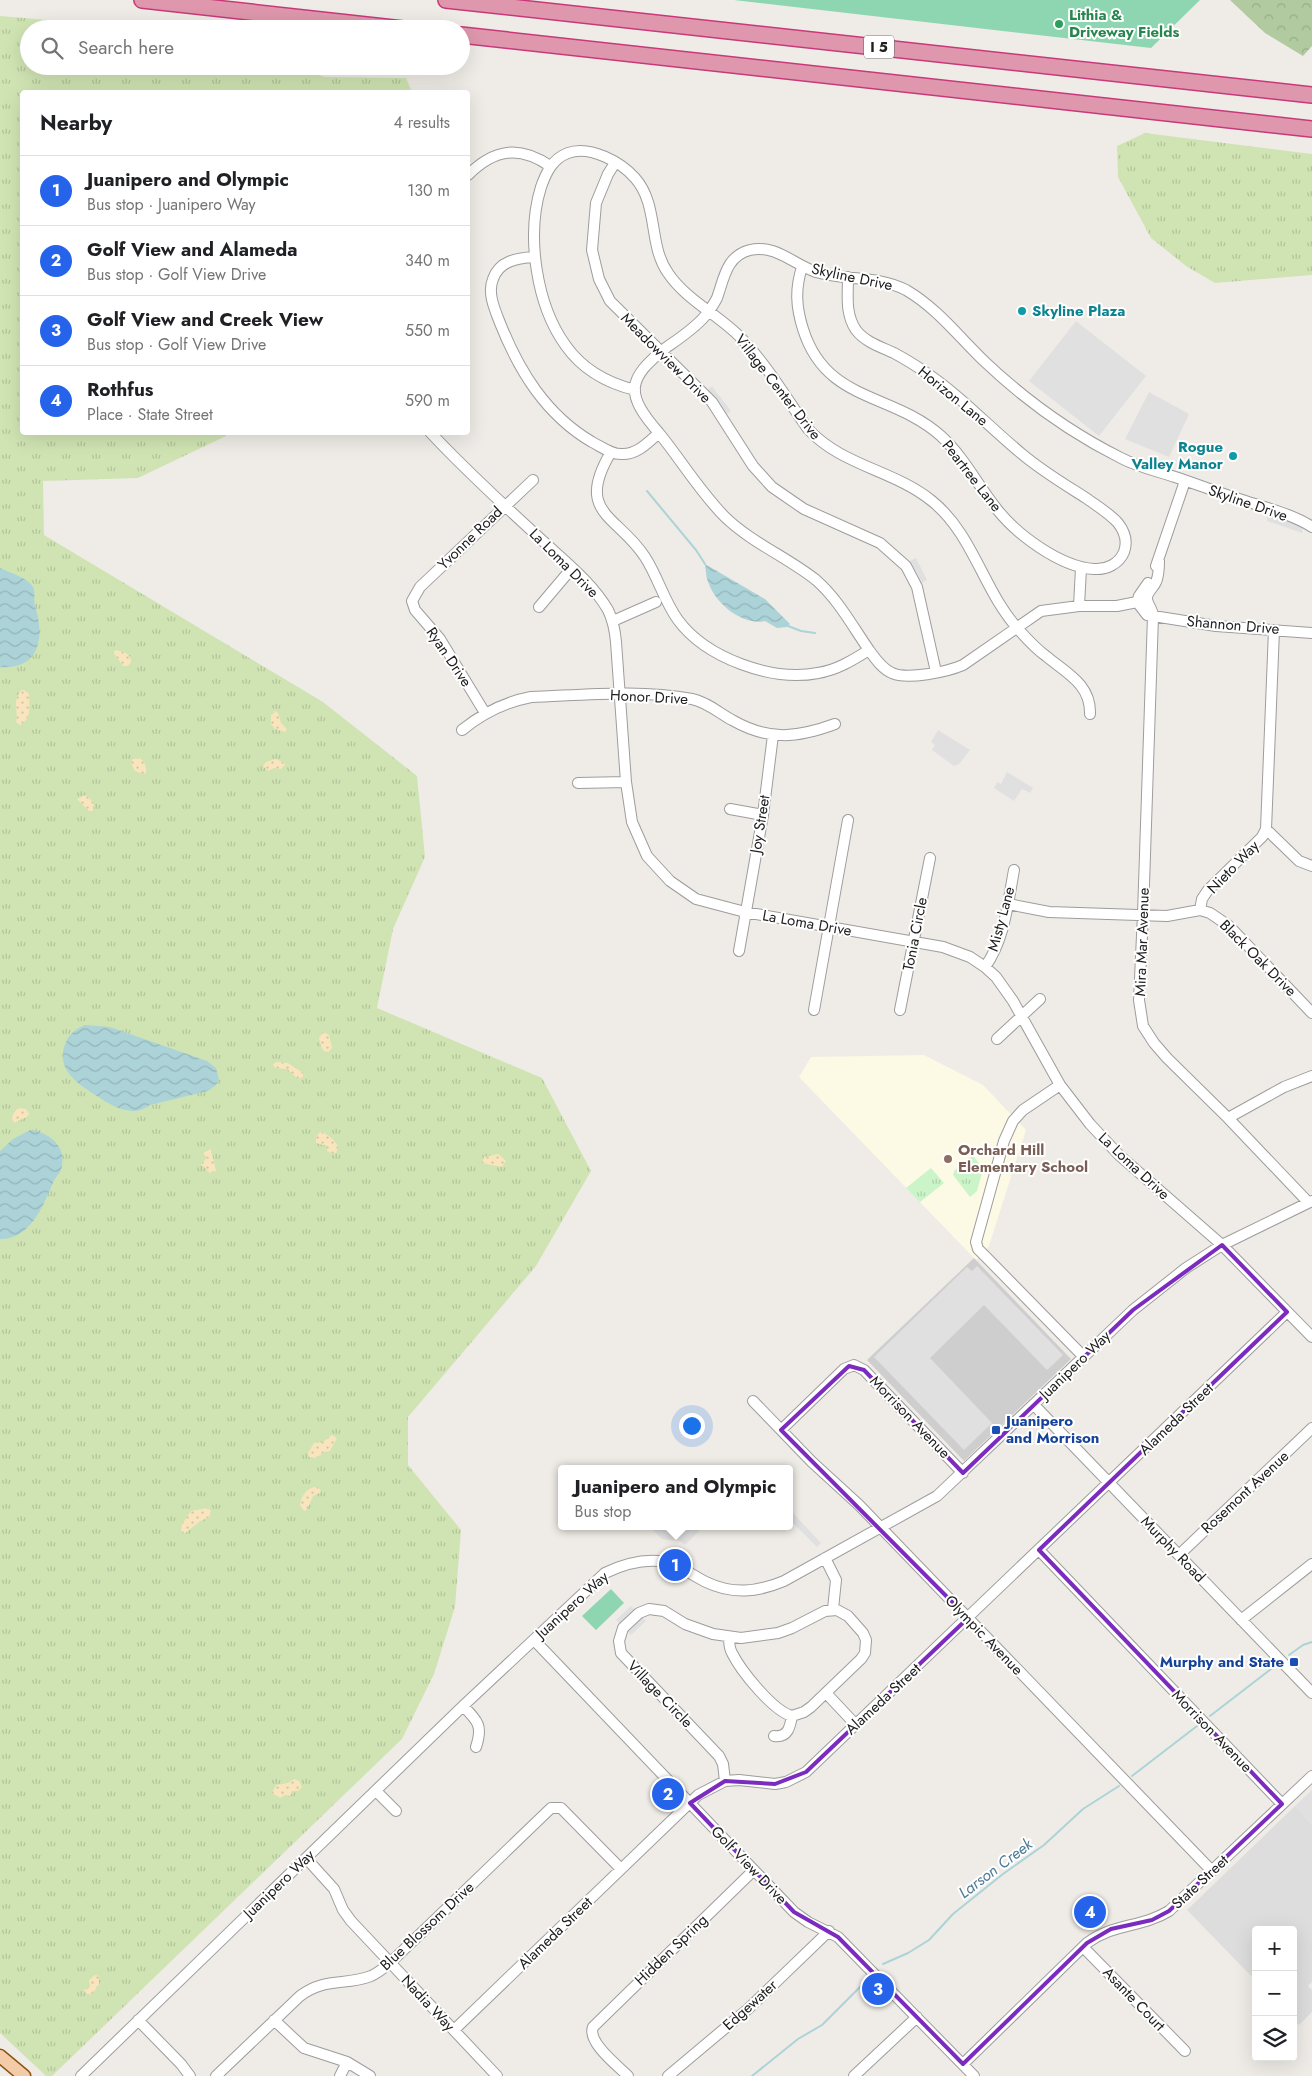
<!DOCTYPE html>
<html lang="en">
<head>
<meta charset="utf-8">
<style>
  body { margin:0; font-family:Jost,sans-serif; background:#f2f2f2; color:#202124 }
  .controls { position:absolute; right:15px; bottom:15px; display:grid; overflow:hidden; border-radius:5px; box-shadow:0 5px 20px #0002 }
  .controls button { width:45px; height:45px; display:grid; place-items:center; padding:0; border:0; border-bottom:1px solid #e0e0e0; background:#fff; color:#202124; font:25px sans-serif }
  .you { position:absolute; left:691px; top:1425px; width:18px; height:18px; margin:-12px; border:4px solid #fff; border-radius:50%; background:#1a73e8; box-shadow:0 0 0 8px #1a73e833 }
  .badge { display:grid; place-items:center; width:32px; height:32px; border-radius:50%; background:#2563eb; color:#fff; font-size:16px; font-weight:700 }
  .pin { position:absolute; translate:-50% -50%; border:2px solid #fff; box-shadow:0 1px 5px #0006 }
  .popup { position:absolute; left:558px; top:1465px; width:235px; height:65px; box-sizing:border-box; display:grid; place-content:center; border-radius:5px; background:#fff; filter:drop-shadow(0 1px 4px #0005); font-size:16px; white-space:nowrap; color:#757577 }
  .popup b { font-size:19px; color:#202124 }
  .popup::after { content:''; position:absolute; left:50%; top:100%; margin-left:-10px; border:10px solid transparent; border-top-color:#fff }
  .list { margin:0; padding:0; list-style:none }
  h2 { display:flex; justify-content:space-between; align-items:center; height:65px; margin:0; padding:0 20px; font-size:21px }
  h2 small { font-size:16px; font-weight:400; color:#757577 }
  .list li { display:grid; grid-template-columns:32px 1fr auto; gap:15px; align-items:center; box-sizing:border-box; height:70px; padding:0 20px; border-top:1px solid #e0e0e0 }
  .list b { display:block; font-size:19px; white-space:nowrap }
  .list p { margin:0; font-size:16px; white-space:nowrap; color:#757577 }
  .list em { font-size:16px; font-style:normal; color:#757577 }
  .icon { flex:none; width:28px; height:28px; fill:none; stroke:currentColor; stroke-width:2; stroke-linecap:round; stroke-linejoin:round }
  .map { position:relative; flex:none; width:1312px; height:2076px; overflow:hidden }
  .search { position:absolute; background:#fff; box-shadow:0 5px 20px #0002; left:20px; top:20px; width:450px; height:55px; display:flex; align-items:center; gap:12px; box-sizing:border-box; padding:0 18px; border-radius:28px; color:#757577; font-size:19px }
  .panel { position:absolute; background:#fff; box-shadow:0 5px 20px #0002; left:20px; top:90px; width:450px; height:345px; border-radius:5px }
  .map>svg:first-child { display:block }
  .residential { fill:#dedddd }
  .education { fill:#fcf9e4 }
  .religious { fill:#cecece }
  .grass { fill:url(#grass-tufts) }
  .forest { fill:url(#forest-crowns) }
  .sand { fill:url(#sand-dots) }
  .park { fill:url(#park-tufts) }
  .pitch { fill:#8ed6b2 }
  .parking { fill:#e0e0e0 }
  .water { fill:url(#water-waves) }
  .lines { fill:none; stroke-linecap:round; stroke-linejoin:round }
  .stream { stroke:#acd3d8; stroke-width:2 }
  .minor-casing { stroke:#9d9d9d; stroke-width:12 }
  .major-casing { stroke:#8c5510; stroke-width:15 }
  .highway-casing { stroke:#c9397a; stroke-width:18 }
  .minor { stroke:#fff; stroke-width:10 }
  .major { stroke:#f3cba9; stroke-width:12 }
  .highway { stroke:#de97ac; stroke-width:15 }
  .marked { fill:none; stroke:#7b2cbf; stroke-width:4; stroke-linejoin:round }
  .leisure-dot { fill:#2e9e5b; stroke:#fff; stroke-width:2 }
  .culture-dot { fill:#0f9aa8; stroke:#fff; stroke-width:2 }
  .education-dot { fill:#8d6e63; stroke:#fff; stroke-width:2 }
  .transit-dot { fill:#1a4fb4; stroke:#fff; stroke-width:2 }
  .labels { text-anchor:middle; stroke-width:4; stroke-linejoin:round; paint-order:stroke }
  .shield { fill:#fff; stroke:#636363; stroke-width:1 }
  .shield-label { font-size:14px; font-weight:bold; fill:#202020 }
  .leisure-label { font-size:15px; font-weight:bold; fill:#27864d; stroke:#fff; text-anchor:start }
  .street-label { font-size:15px; fill:#202020; stroke:#fff }
  .culture-label { font-size:15px; font-weight:bold; fill:#0d838f; stroke:#fff; text-anchor:start }
  .education-label { font-size:15px; font-weight:bold; fill:#785e54; stroke:#fff; text-anchor:start }
  .transit-label { font-size:15px; font-weight:bold; fill:#164399; stroke:#fff; text-anchor:start }
  .water-label { font-size:16px; font-style:italic; fill:#4e7b97; stroke:#fff }
</style>
</head>
<body>
<div class="map">
<svg width="1312" height="2076" viewBox="0 0 1312 2076">
  <defs>
    <pattern id="grass-tufts" width="24" height="20" patternUnits="userSpaceOnUse" patternTransform="scale(1.25)"><rect width="24" height="20" fill="#d0e4b3"/><path d="M3 7l-1-3M5 7V3M7 7l1-3M15 17l-1-3M17 17v-4M19 17l1-3" fill="none" stroke="#b2c39a"/></pattern>
    <pattern id="forest-crowns" width="20" height="18" patternUnits="userSpaceOnUse" patternTransform="scale(1.25)"><rect width="20" height="18" fill="#b1caa0"/><path d="M2 6a3 3 0 1 1 6 0M12 15a3 3 0 1 1 6 0" fill="none" stroke="#98ad8a"/></pattern>
    <pattern id="sand-dots" width="8" height="8" patternUnits="userSpaceOnUse" patternTransform="scale(1.25)"><rect width="8" height="8" fill="#f8e5bd"/><path d="M2 2h.1M6 6h.1" fill="none" stroke="#d4c4a2" stroke-width="1.8" stroke-linecap="round"/></pattern>
    <pattern id="park-tufts" width="24" height="20" patternUnits="userSpaceOnUse" patternTransform="scale(1.25)"><rect width="24" height="20" fill="#cbf4c9"/><path d="M3 7l-1-3M5 7V3M7 7l1-3M15 17l-1-3M17 17v-4M19 17l1-3" fill="none" stroke="#aed1ac"/></pattern>
    <pattern id="water-waves" width="16" height="10" patternUnits="userSpaceOnUse" patternTransform="scale(1.25)"><rect width="16" height="10" fill="#acd3d8"/><path d="M0 5q4-4 8 0t8 0" fill="none" stroke="#94b5b9"/></pattern>
  </defs>
  <rect width="100%" height="100%" fill="#efece7"/>
  <!-- residential -->
  <path class="residential" d="M1295,1806L1312,1824V1982L1308,1986L1312,1990V2012L1299,2025L1293,2019V1930H1256V1981L1187,1910Z"/>
  <!-- education -->
  <path class="education" d="M924,1055L983,1085L1026,1130L989,1246L976,1260L799,1077L811,1057Z"/>
  <!-- religious -->
  <path class="religious" d="M974,1258L1071,1359L964,1461L867,1360Z"/>
  <!-- grass -->
  <path class="grass" d="M0,16L157,29H29V66H300L324,77L406,78L412,92H22V432L226,433V436L138,478L43,481L44,535L323,702L417,776L425,857L393,929L377,1008L542,1078L591,1171L536,1266L408,1417V1465L461,1530L455,1607L434,1674L402,1739L52,2076H46L0,2033Z
    M1145,133L1312,154V275L1215,283L1186,266L1151,238L1118,177L1117,146Z"/>
  <!-- forest -->
  <path class="forest" d="M1230,0H1312V46L1303,56L1265,33Z"/>
  <!-- sand -->
  <path class="sand" d="M116,650L126,653L130,657L131,662L128,666H123L113,652Z
    M21,690H24L29,694C29,706 32,719 20,725L16,722C19,710 11,705 21,690Z
    M275,711L278,713L281,723L287,729L285,732L275,729L271,724V715Z
    M139,758C144,760 147,767 146,773L143,774L135,771L131,763L133,759Z
    M276,759L284,763L285,765L281,769L274,768L268,771L263,766L266,762Z
    M85,795L94,803L93,811H89L77,799Z
    M323,1032L329,1035L332,1048L328,1052L324,1051L321,1046L319,1038Z
    M277,1062L288,1063L303,1073V1077L298,1079L287,1069L275,1068L273,1064Z
    M18,1108L26,1109L29,1114L27,1118H24L14,1123L12,1119L13,1114Z
    M320,1132C327,1133 337,1141 338,1148L336,1153H331L327,1151V1146L316,1143V1137Z
    M211,1149L216,1171L210,1173L201,1164L207,1158L203,1153Z
    M498,1154L506,1161L502,1167L482,1163L484,1157Z
    M332,1435L337,1438L330,1451L324,1452L316,1458L309,1457L308,1453L314,1443L323,1442Z
    M314,1487L319,1488L321,1492L313,1496L307,1510L304,1511L300,1505C301,1497 306,1489 314,1487Z
    M207,1508L211,1511L209,1517L199,1522L184,1534L181,1531L182,1524L191,1511Z
    M294,1779L299,1781L302,1787L298,1791H293L290,1796L285,1795L280,1798L272,1793L276,1785L288,1783Z
    M95,1975L99,1976V1984L93,1993L87,1994L84,1990L90,1987L89,1980Z"/>
  <!-- park -->
  <path class="park" d="M973,1155L983,1169L977,1191L970,1197L953,1175L955,1170Z
    M931,1168L944,1183L920,1202L906,1188Z"/>
  <!-- pitch -->
  <path class="pitch" d="M734,0H1200L1151,48Z
    M611,1589L624,1603L596,1630L582,1616Z"/>
  <!-- parking -->
  <path class="parking" d="M1076,321L1146,376L1099,436L1029,381Z
    M712,386L731,411L726,415L707,390Z
    M1149,392L1189,414L1169,457L1125,439Z
    M1267,513L1303,527L1302,533L1267,521Z
    M916,558L927,580L922,583L910,561Z
    M938,730L970,750L959,764L954,766L932,750L935,745L931,742Z
    M1007,772L1033,788L1030,793L1022,789L1014,801L994,788L997,782L1001,784Z
    M977,1266L1063,1355L1047,1370L984,1305L930,1358L992,1423L964,1450L874,1357L967,1267L972,1271Z
    M789,1509L821,1543L817,1547L789,1519Z
    M649,1526H669L674,1528L676,1526H696L699,1531L685,1545L680,1541L662,1539Z
    M631,1606L646,1621L631,1635L616,1620Z
    M1312,1790V1824L1295,1806Z"/>
  <!-- water -->
  <path class="water" d="M705,564L765,599L790,624L787,627L777,628L765,621C743,626 716,604 709,584C706,578 706,571 705,564Z
    M0,568C10,573 27,577 33,587C36,593 33,600 35,606C45,637 40,670 0,667Z
    M85,1025L110,1027L207,1061L216,1068L219,1080L216,1085L208,1091L150,1105C144,1109 139,1111 132,1111C119,1110 107,1103 97,1096C78,1084 54,1069 66,1042C70,1033 76,1029 85,1025Z
    M30,1130C49,1132 66,1146 62,1166C61,1173 55,1177 53,1183C43,1206 30,1240 0,1239V1151L13,1139Z"/>
  <g class="lines">
    <!-- stream -->
    <path class="stream" d="M647,491L696,550L705,564
      M788,626L801,631L815,633
      M1289,1655L1303,1645L1312,1642
      M1210,1716L1275,1666
      M1132,1776L1197,1726
      M883,1964L908,1953L929,1940L953,1914L1003,1874L1044,1845L1083,1809L1119,1786
      M752,2076L798,2039L822,2025L867,1980"/>
    <defs>
      <path id="minor" d="M615,163L608,174L596,203L592,250L599,279L610,301L712,402L753,466L772,487L804,509L880,543L906,566L917,587L936,672
        M468,175C494,149 519,145 550,166
        M534,257C517,258 499,261 493,279C487,293 495,310 500,323C519,371 546,415 592,442C602,447 612,455 623,454C638,454 648,442 659,433C625,394 626,379 667,347C680,338 695,328 705,316C709,311 714,304 717,298C724,279 726,256 750,250C775,244 793,264 816,272C846,281 877,275 906,290C937,308 959,337 984,361C1025,400 1071,433 1121,458C1138,467 1157,471 1175,477C1202,486 1228,496 1255,504C1273,510 1296,516 1312,527
        M802,267C795,289 796,307 803,329C826,403 892,392 941,436C964,457 977,484 996,508C1016,534 1060,567 1094,569C1106,570 1119,564 1124,552C1128,541 1125,532 1118,523C1109,513 1097,506 1086,498C1064,484 1042,471 1022,454C989,427 961,396 925,372C915,365 905,359 894,353C881,347 865,342 856,330C845,314 848,295 848,277
        M635,390C607,383 583,370 566,346C536,305 526,235 541,187C546,173 552,159 568,153C590,145 621,162 635,178C659,205 648,245 668,273C686,300 719,315 741,338C767,365 787,399 808,429C842,466 894,470 932,501C974,535 983,591 1019,630C1027,639 1036,649 1046,656C1066,673 1091,684 1090,714
        M430,432C466,471 506,507 545,543C567,563 593,584 608,610C613,620 615,631 616,642L626,782L632,822L647,856L670,881L696,899L745,912L943,947L970,957L985,967L996,977L1013,1001L1060,1085L1090,1124L1119,1155L1222,1245L1312,1337
        M611,452C574,514 618,515 645,557C658,577 664,601 678,620C706,658 772,682 818,673C837,670 853,660 869,650C853,627 838,599 816,580C787,557 752,543 725,517C700,492 681,460 659,433
        M1159,561C1159,569 1159,575 1156,582C1154,587 1148,591 1147,597C1146,603 1153,609 1153,616L1143,914L1139,1000L1143,1026L1154,1043L1167,1058L1228,1118L1308,1202
        M1156,566L1185,481
        M1148,583L1139,596L1137,602L1147,615L1216,626L1312,633
        M1079,606L1081,568
        M539,607L572,568
        M613,621L656,602
        M869,650C875,658 882,669 892,673C907,680 947,672 963,665L1041,611L1079,606H1117L1137,602
        M485,713L440,639L415,610L412,601L420,587L533,480
        M462,730C483,713 505,702 531,697C584,695 639,689 692,699C707,702 719,713 732,720C769,741 797,738 835,724
        M578,783L626,782
        M730,809L763,815
        M1266,829L1299,861L1312,866
        M1008,904L1049,912L1167,916L1200,910L1202,899L1208,890L1262,837L1266,829L1274,630
        M1200,910L1210,913L1229,926L1312,1013
        M739,951L763,815L773,735
        M985,967C1005,939 1008,902 1014,870
        M814,1010L848,820
        M900,1010L930,858
        M997,1039L1040,999
        M1060,1085L1023,1110L1013,1121L1004,1141L976,1242L978,1249L987,1258L1084,1357
        M1228,1118L1284,1087L1312,1076
        M753,1401L812,1462L859,1505L1212,1871
        M1034,1405L1312,1693
        M781,1430L844,1369L854,1365L864,1370L963,1473
        M1039,1550L1282,1804
        M1179,1555L1312,1428
        M825,1558L836,1580L833,1609
        M1241,1620L1312,1564
        M534,1640L794,1912L808,1922L838,1937L974,2076
        M826,1693L856,1725
        M463,1706C478,1721 483,1726 476,1747
        M774,1736C788,1738 790,1727 792,1716
        M725,1781L723,1764L719,1756L621,1653L619,1641L623,1628L639,1613L649,1609L664,1611L685,1624L713,1634L741,1638L778,1633L792,1628L825,1611L837,1610L848,1616L863,1633L866,1640L865,1653L861,1659L811,1707L804,1712L792,1716C773,1711 741,1671 732,1653C729,1648 729,1643 729,1637
        M376,1791L396,1811
        M306,1858L334,1889L343,1910L351,1921L497,2076
        M1083,1947L1185,2051
        M138,2020L181,2064L190,2076
        M274,2020L304,2048L347,2062L370,2076
        M454,2030L698,1795L725,1781L739,1780L775,1784L786,1782L806,1772L1287,1312
        M963,2064L1087,1943C1114,1923 1141,1928 1169,1911L1312,1776
        M81,2076L463,1706L605,1573C624,1564 644,1558 665,1562C681,1566 692,1575 706,1582C733,1595 758,1592 784,1581L937,1496L1133,1310L1186,1268L1222,1245L1312,1201
        M216,2076L300,1996C325,1977 345,1986 371,1976C378,1973 384,1968 390,1963L551,1808H561L621,1869
        M340,2076L347,2062
        M628,2076C617,2065 587,2042 593,2027L754,1870
        M668,2076L748,2009L829,1931
        M854,2076L917,2017"/>
      <path id="major" d="M0,2056L24,2076"/>
      <path id="highway" d="M142,0L403,29
        M446,0L1312,95
        M461,35L1312,129"/>
    </defs>
    <!-- minor casing -->
    <use href="#minor" class="minor-casing"/>
    <!-- major casing -->
    <use href="#major" class="major-casing"/>
    <!-- highway casing -->
    <use href="#highway" class="highway-casing"/>
    <!-- minor -->
    <use href="#minor" class="minor"/>
    <!-- major -->
    <use href="#major" class="major"/>
    <!-- highway -->
    <use href="#highway" class="highway"/>
  </g>
  <!-- marked area -->
  <path class="marked" d="M1222,1245L1287,1312L1039,1550L1282,1804L1169,1911L1152,1920L1111,1929L1087,1943L963,2064L838,1937L794,1912L690,1803L725,1781L775,1784L806,1772L968,1618L781,1430L849,1366L864,1370L963,1473L1133,1310Z"/>
  <!-- markers -->
  <circle class="leisure-dot" cx="1059" cy="24" r="5"/>
  <g class="culture-dot">
    <circle cx="1022" cy="311" r="5"/>
    <circle cx="1233" cy="456" r="5"/>
  </g>
  <circle class="education-dot" cx="948" cy="1159" r="5"/>
  <g class="transit-dot">
    <rect x="991" y="1425" width="10" height="10" rx="2.5"/>
    <rect x="1289" y="1657" width="10" height="10" rx="2.5"/>
  </g>
  <g class="labels">
    <!-- shield labels -->
    <rect class="shield" x="864" y="35.5" width="30" height="23" rx="4"/>
    <g class="shield-label">
      <text x="879" y="52">I 5</text>
    </g>
    <!-- leisure labels -->
    <g class="leisure-label">
      <text x="1069" y="20">Lithia &amp;<tspan x="1069" dy="17">Driveway Fields</tspan></text>
    </g>
    <!-- street labels -->
    <g class="street-label">
      <text transform="translate(852 277) rotate(12)" y="5">Skyline Drive</text>
      <text transform="translate(666 358) rotate(45)" y="5">Meadowview Drive</text>
      <text transform="translate(778 387) rotate(52)" y="5">Village Center Drive</text>
      <text transform="translate(953 396) rotate(39)" y="5">Horizon Lane</text>
      <text transform="translate(972 476) rotate(52)" y="5">Peartree Lane</text>
      <text transform="translate(1248 503) rotate(19)" y="5">Skyline Drive</text>
      <text transform="translate(470 538) rotate(-44)" y="5">Yvonne Road</text>
      <text transform="translate(564 563) rotate(45)" y="5">La Loma Drive</text>
      <text transform="translate(1233 625) rotate(5)" y="5">Shannon Drive</text>
      <text transform="translate(449 657) rotate(56)" y="5">Ryan Drive</text>
      <text transform="translate(649 697) rotate(3)" y="5">Honor Drive</text>
      <text transform="translate(760 824) rotate(-81)" y="5">Joy Street</text>
      <text transform="translate(1233 867) rotate(-46)" y="5">Nieto Way</text>
      <text transform="translate(1001 919) rotate(-75)" y="5">Misty Lane</text>
      <text transform="translate(807 923) rotate(10)" y="5">La Loma Drive</text>
      <text transform="translate(915 934) rotate(-79)" y="5">Tonia Circle</text>
      <text transform="translate(1142 942) rotate(-88)" y="5">Mira Mar Avenue</text>
      <text transform="translate(1258 958) rotate(45)" y="5">Black Oak Drive</text>
      <text transform="translate(1134 1166) rotate(43)" y="5">La Loma Drive</text>
      <text transform="translate(1075 1365) rotate(-44)" y="5">Juanipero Way</text>
      <text transform="translate(910 1417) rotate(46)" y="5">Morrison Avenue</text>
      <text transform="translate(1176 1419) rotate(-44)" y="5">Alameda Street</text>
      <text transform="translate(1245 1492) rotate(-43)" y="5">Rosemont Avenue</text>
      <text transform="translate(1173 1549) rotate(46)" y="5">Murphy Road</text>
      <text transform="translate(572 1605) rotate(-42)" y="5">Juanipero Way</text>
      <text transform="translate(984 1635) rotate(46)" y="5">Olympic Avenue</text>
      <text transform="translate(660 1694) rotate(46)" y="5">Village Circle</text>
      <text transform="translate(883 1699) rotate(-43)" y="5">Alameda Street</text>
      <text transform="translate(1212 1731) rotate(46)" y="5">Morrison Avenue</text>
      <text transform="translate(749 1865) rotate(46)" y="5">Golf View Drive</text>
      <text transform="translate(1200 1882) rotate(-43)" y="5">State Street</text>
      <text transform="translate(279 1884) rotate(-44)" y="5">Juanipero Way</text>
      <text transform="translate(427 1926) rotate(-43)" y="5">Blue Blossom Drive</text>
      <text transform="translate(555 1933) rotate(-44)" y="5">Alameda Street</text>
      <text transform="translate(671 1950) rotate(-44)" y="5">Hidden Spring</text>
      <text transform="translate(1134 1999) rotate(46)" y="5">Asante Court</text>
      <text transform="translate(428 2003) rotate(47)" y="5">Nadia Way</text>
      <text transform="translate(750 2005) rotate(-42)" y="5">Edgewater</text>
    </g>
    <!-- culture labels -->
    <g class="culture-label">
      <text x="1032" y="316">Skyline Plaza</text>
      <text x="1223" y="452" text-anchor="end">Rogue<tspan x="1223" dy="17">Valley Manor</tspan></text>
    </g>
    <!-- education labels -->
    <g class="education-label">
      <text x="958" y="1155">Orchard Hill<tspan x="958" dy="17">Elementary School</tspan></text>
    </g>
    <!-- transit labels -->
    <g class="transit-label">
      <text x="1006" y="1426">Juanipero<tspan x="1006" dy="17">and Morrison</tspan></text>
      <text x="1284" y="1667" text-anchor="end">Murphy and State</text>
    </g>
    <!-- water labels -->
    <g class="water-label">
      <text transform="translate(995 1868) rotate(-37)" y="6">Larson Creek</text>
    </g>
  </g>
</svg>
<div class="controls">
<button>+</button>
<button>−</button>
<button><svg class="icon" aria-label="layers" viewBox="0 0 24 24"><path d="M12 4l9 5-9 5-9-5zM3 14l9 5 9-5"/></svg></button>
</div>
<div class="you"></div>
<div class="pin badge" style="left:675px;top:1565px">1</div>
<div class="popup"><b>Juanipero and Olympic</b>Bus stop</div>
<div class="pin badge" style="left:668px;top:1794px">2</div>
<div class="pin badge" style="left:878px;top:1989px">3</div>
<div class="pin badge" style="left:1090px;top:1912px">4</div>
<div class="search"><svg class="icon" aria-label="search" viewBox="0 0 24 24"><circle cx="10" cy="10" r="6"/><path d="M15 15l6 6"/></svg>Search here</div>
<section class="panel">
<h2>Nearby<small>4 results</small></h2>
<ul class="list">
<li><span class="badge">1</span><div><b>Juanipero and Olympic</b><p>Bus stop · Juanipero Way</p></div><em>130 m</em></li>
<li><span class="badge">2</span><div><b>Golf View and Alameda</b><p>Bus stop · Golf View Drive</p></div><em>340 m</em></li>
<li><span class="badge">3</span><div><b>Golf View and Creek View</b><p>Bus stop · Golf View Drive</p></div><em>550 m</em></li>
<li><span class="badge">4</span><div><b>Rothfus</b><p>Place · State Street</p></div><em>590 m</em></li>
</ul>
</section>
</div>
</body>
</html>
